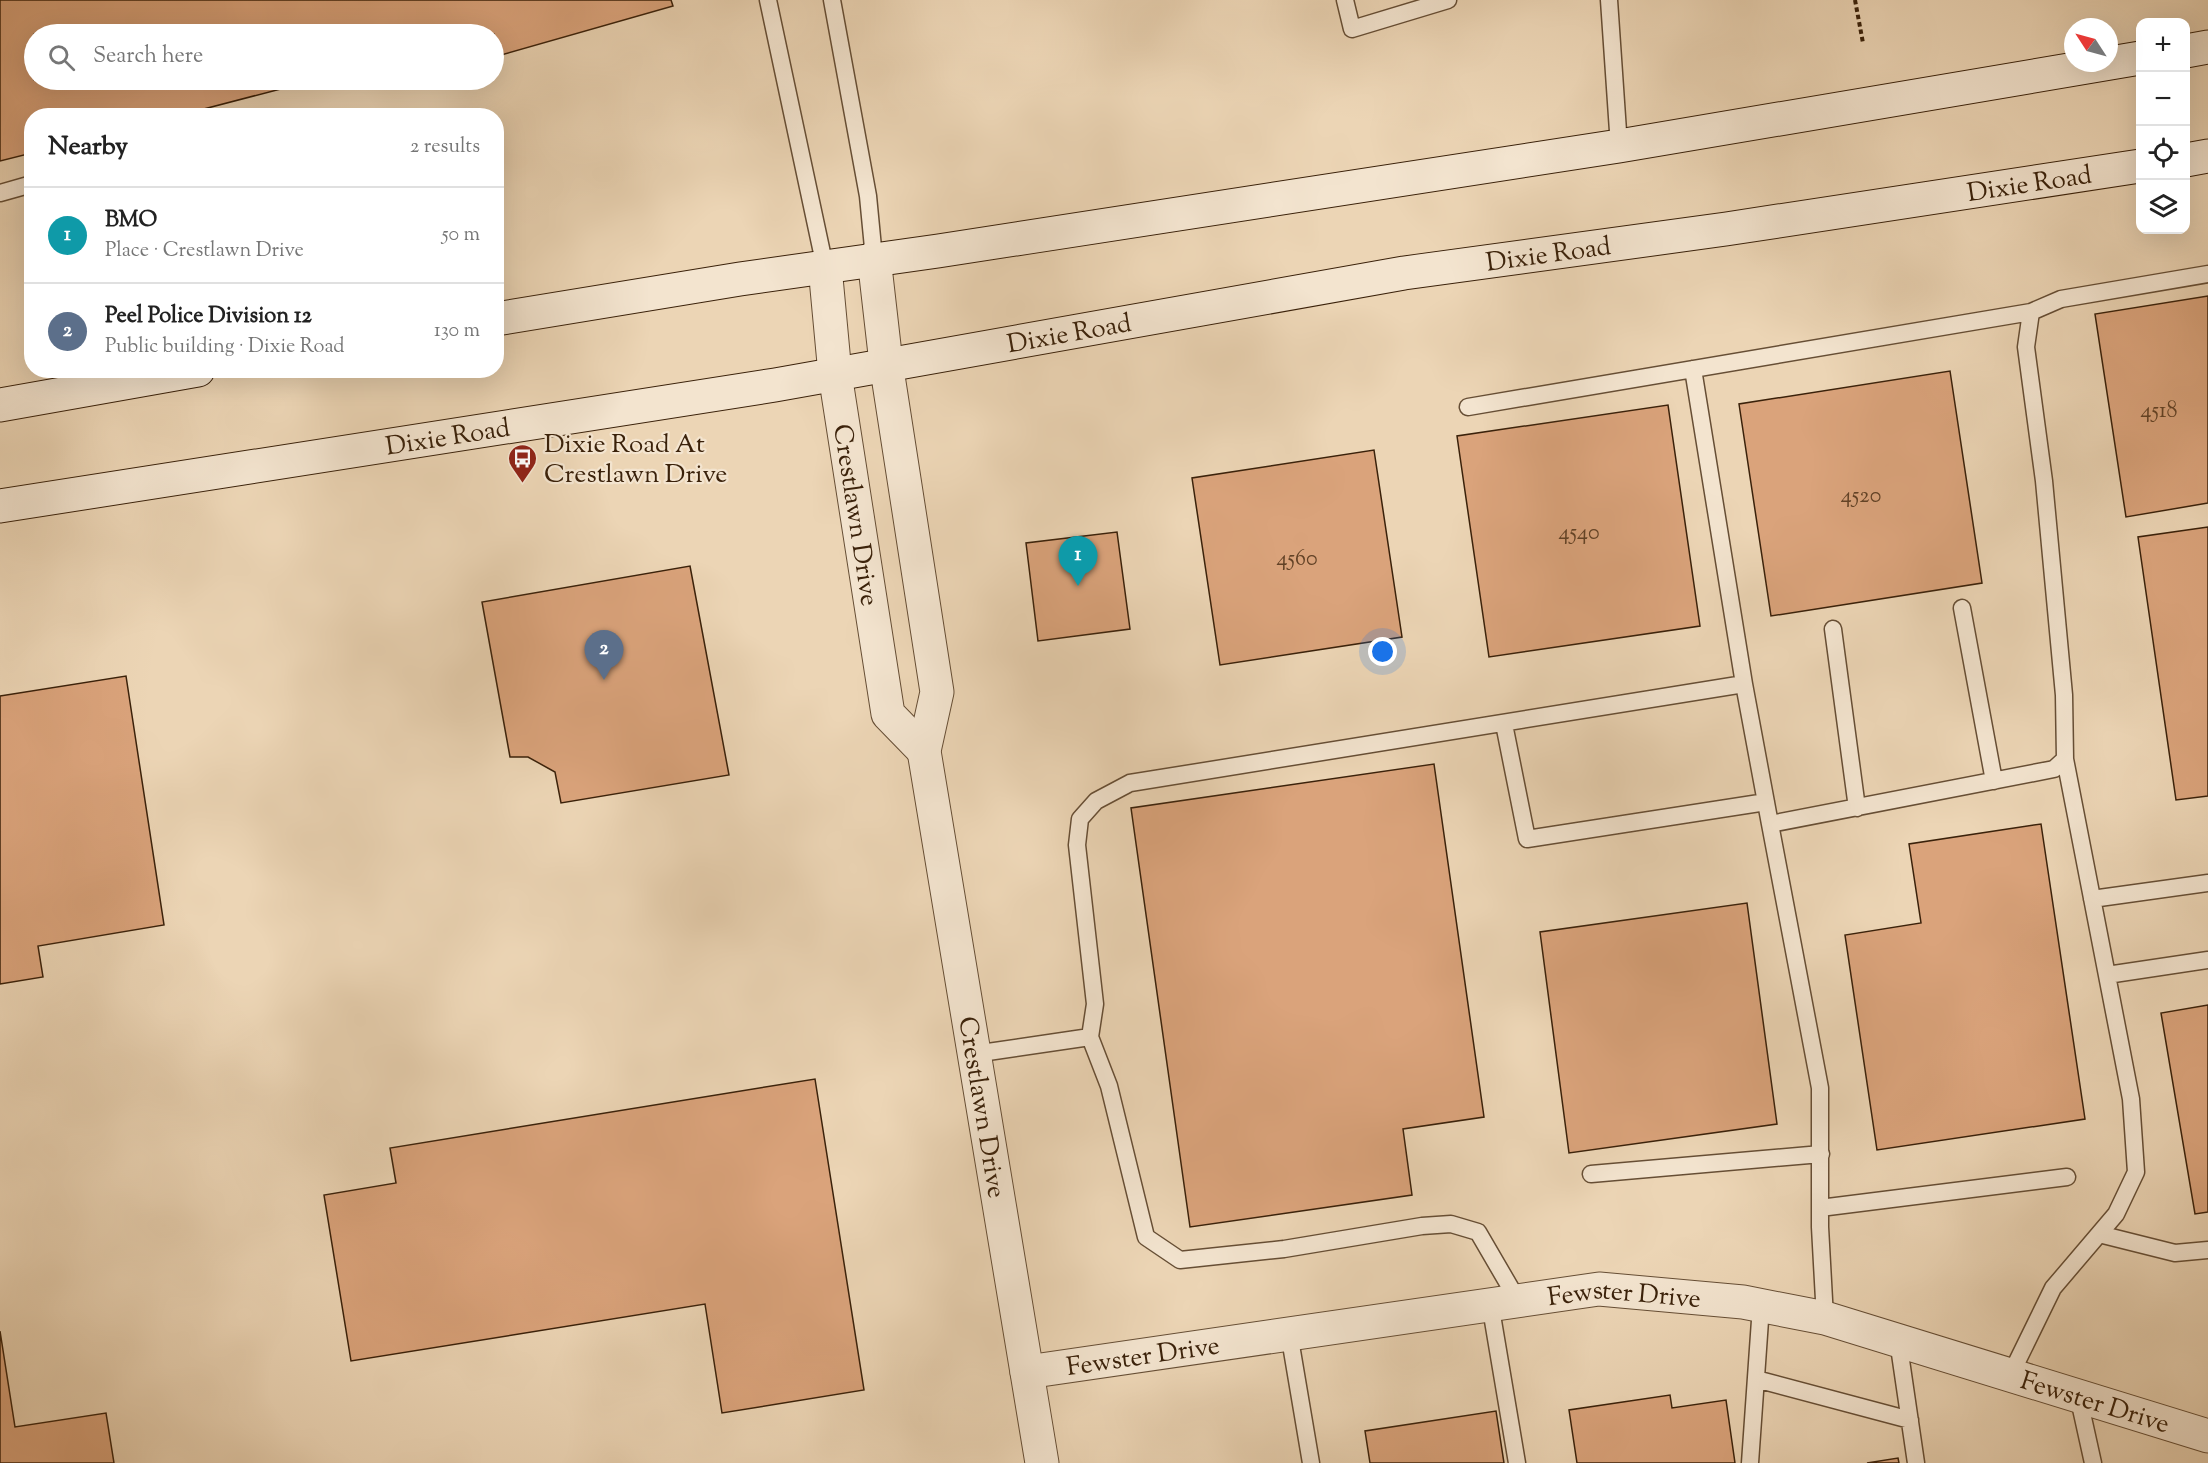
<!DOCTYPE html>
<html lang="en">
<head>
<meta charset="utf-8">
<style>
  body { margin:0; font-family:"Sorts Mill Goudy",serif; background:#f6f6f6; color:#222 }
  .controls { position:absolute; right:18px; top:18px; display:grid; overflow:hidden; border-radius:12px; box-shadow:0 6px 24px #0002 }
  .controls button { width:54px; height:54px; display:grid; place-items:center; padding:0; border:0; border-bottom:2px solid #e0e0e0; background:#fff; color:#222; font:30px sans-serif }
  .compass { position:absolute; left:2064px; top:18px; width:54px; height:54px; border-radius:50%; background:#fff; box-shadow:0 6px 24px #0002; rotate:306deg }
  .you { position:absolute; left:1383px; top:652px; width:21px; height:21px; margin:-15px; border:4px solid #fff; border-radius:50%; background:#1a73e8; box-shadow:0 0 0 9px #1a73e833 }
  .badge { display:grid; place-items:center; width:39px; height:39px; border-radius:50%; background:#7c3aed; color:#fff; font-size:20px; font-weight:700 }
  .pin { position:absolute; translate:-50% -50px; filter:drop-shadow(0 2px 3px #0008) }
  .pin::after { content:''; position:absolute; top:32px; width:21px; height:18px; background:inherit; clip-path:polygon(0 0,100% 0,50% 100%) }
  .list { margin:0; padding:0; list-style:none }
  h2 { display:flex; justify-content:space-between; align-items:center; height:78px; margin:0; padding:0 24px; font-size:26px }
  h2 small { font-size:20px; font-weight:400; color:#767676 }
  .list li { display:grid; grid-template-columns:39px 1fr auto; gap:18px; align-items:center; box-sizing:border-box; height:96px; padding:0 24px; border-top:2px solid #e0e0e0 }
  .list b { display:block; font-size:22px; white-space:nowrap }
  .list p { margin:0; font-size:20px; white-space:nowrap; color:#767676 }
  .list em { font-size:20px; font-style:normal; color:#767676 }
  .icon { flex:none; width:33px; height:33px; fill:none; stroke:currentColor; stroke-width:2; stroke-linecap:round; stroke-linejoin:round }
  .map { position:relative; flex:none; width:2208px; height:1463px; overflow:hidden }
  .search { position:absolute; background:#fff; box-shadow:0 6px 24px #0002; left:24px; top:24px; width:480px; height:66px; display:flex; align-items:center; gap:15px; box-sizing:border-box; padding:0 21px; border-radius:33px; color:#767676; font-size:22px }
  .panel { position:absolute; background:#fff; box-shadow:0 6px 24px #0002; left:24px; top:108px; width:480px; height:270px; border-radius:24px }
  .map>svg:first-child { display:block }
  .building { fill:#daa37b; stroke:#3a210a; stroke-width:1.5 }
  .lines { fill:none; stroke-linecap:round; stroke-linejoin:round }
  .service-casing { stroke:#664e35; stroke-width:19 }
  .minor-casing { stroke:#664e35; stroke-width:35 }
  .secondary-casing { stroke:#3a210a; stroke-width:35 }
  .path { stroke:#3a210a; stroke-width:4; stroke-dasharray:4.5 3; stroke-linecap:butt }
  .service { stroke:#f3e4cf; stroke-width:16 }
  .minor { stroke:#f3e4cf; stroke-width:33 }
  .secondary { stroke:#f3e4cf; stroke-width:33 }
  .labels { text-anchor:middle; stroke-width:4.5; stroke-linejoin:round; paint-order:stroke }
  .number-label { font-size:22px; fill:#624226 }
  .street-label { font-size:26px; fill:#3a210a; stroke:#f3e4cf }
  .poi-label { font-size:26px; fill:#3a210a; stroke:#f3e4cf; text-anchor:start }
</style>
</head>
<body>
<div class="map">
<svg width="2208" height="1463" viewBox="0 0 2208 1463">
  <rect width="100%" height="100%" fill="#ecd5b5"/>
  <filter id="stains"><feTurbulence type="fractalNoise" baseFrequency=".00333" numOctaves="4"/><feColorMatrix values="0 0 0 0 .2 0 0 0 0 .09 0 0 0 0 .02 0 0 0 .5 -.17"/></filter>
  <radialGradient id="worn" r=".72"><stop offset=".6" stop-color="#630" stop-opacity="0"/><stop offset="1" stop-color="#630" stop-opacity=".3"/></radialGradient>
  <!-- building -->
  <path class="building" d="M0,0H671L673,6L494,57V34H34V80H315L177,116H32V153L0,161Z
    M2208,296V503L2126,517L2095,314Z
    M1950,371L1982,583L1771,616L1739,404Z
    M1668,405L1700,626L1489,657L1457,436Z
    M1374,450L1402,637L1220,665L1192,478Z
    M2208,527V796L2176,800L2138,537Z
    M1117,532L1130,629L1038,641L1026,543Z
    M690,566L729,775L561,803L555,772L528,757H510L482,602Z
    M126,676L164,925L38,946L43,977L0,984V696Z
    M1434,764L1484,1117L1403,1129L1412,1195L1190,1227L1131,808Z
    M2041,824L2085,1119L1877,1150L1845,935L1921,923L1909,844Z
    M1747,903L1777,1124L1569,1153L1540,932Z
    M2208,1005V1212L2195,1214L2161,1013Z
    M815,1079L864,1390L722,1413L705,1304L351,1361L324,1195L396,1183L390,1148Z
    M0,1331L15,1427L106,1413L114,1463H0Z
    M1670,1395L1672,1408L1726,1400L1735,1463H1577L1569,1410Z
    M1496,1411L1504,1463H1370L1365,1431Z
    M1898,1458L1899,1463H1867Z"/>
  <g class="lines">
    <defs>
      <path id="service" d="M768,0L825,267
        M832,0L868,196L874,258
        M1345,0L1352,29L1448,0
        M1609,0L1619,146
        M0,193L32,184
        M1693,369L1744,684
        M1468,407L2031,312
        M1962,608L1994,781
        M1833,629L1857,808
        M1504,724L1527,839L1766,802
        M1770,824L1820,1088V1227L1825,1318
        M2092,899L2208,883
        M2107,975L2208,960
        M1090,1037L1109,1086L1146,1237L1180,1260L1284,1249L1422,1226L1451,1224L1478,1232L1517,1299
        M974,1054L1090,1037L1095,1004L1077,845L1080,819L1096,801L1130,783L1744,684L1770,824L2054,769L2065,759L2064,695L2044,481L2026,347L2031,312L2061,299L2208,274
        M1591,1174L1821,1154
        M1820,1208L2067,1177
        M2099,1234L2175,1253L2208,1250
        M1490,1303L1517,1463
        M1289,1333L1311,1463
        M1898,1340L1916,1463
        M2011,1374L2053,1288L2116,1214L2136,1172L2131,1099L2065,759
        M1756,1379L1910,1420
        M2078,1395L2093,1463
        M1750,1463L1761,1306"/>
      <g id="minor">
        <path id="s1" d="M874,258L886,363L937,692L924,751L1042,1463"/>
        <path id="s2" d="M825,267L835,374L888,714L924,751"/>
        <path id="s3" d="M1027,1372L1599,1289L1743,1302L1825,1318L2208,1436"/>
      </g>
      <g id="secondary">
        <path d="M2186,51L2208,47"/>
        <path d="M2186,160L2208,156"/>
        <path d="M496,319L740,279L938,251L1619,146L2140,58"/>
        <path d="M0,405L198,370"/>
        <path id="s4" d="M0,506L775,385L1404,273L1726,229L2140,166"/>
      </g>
    </defs>
    <!-- service casing -->
    <use href="#service" class="service-casing"/>
    <!-- minor casing -->
    <use href="#minor" class="minor-casing"/>
    <!-- secondary casing -->
    <use href="#secondary" class="secondary-casing"/>
    <!-- path -->
    <path class="path" d="M1855,0L1863,43"/>
    <!-- service -->
    <use href="#service" class="service"/>
    <!-- minor -->
    <use href="#minor" class="minor"/>
    <!-- secondary -->
    <use href="#secondary" class="secondary"/>
  </g>
  <!-- icons -->
  <defs>
    <symbol id="bus-pin" viewBox="-11 -11 22 30"><path d="M0 17L-7.5 6A9.5 9.5 0 1 1 7.5 6Z" fill="#8f2418" stroke="#f3e4cf"/><path d="M-5-6H5V4H4V6H2V4H-2V6H-4V4H-5ZM-3.5-4V0h7V-4ZM-3.5 1.2v1.5H-2V1.2ZM2 1.2v1.5H3.5V1.2Z" fill="#fff"/></symbol>
  </defs>
  <g fill-rule="evenodd">
    <use href="#bus-pin" x="506" y="442" width="33" height="45"/>
  </g>
  <g class="labels">
    <!-- number labels -->
    <g class="number-label">
      <text x="2159" y="417">4518</text>
      <text x="1861" y="502">4520</text>
      <text x="1579" y="539">4540</text>
      <text x="1297" y="565">4560</text>
    </g>
    <!-- street labels -->
    <g class="street-label">
      <text dy="9" stroke="none"><textPath href="#s4" startOffset="2055">Dixie Road</textPath></text>
      <text dy="9" stroke="none"><textPath href="#s4" startOffset="1569">Dixie Road</textPath></text>
      <text dy="9" stroke="none"><textPath href="#s4" startOffset="1083">Dixie Road</textPath></text>
      <text dy="9" stroke="none"><textPath href="#s4" startOffset="453">Dixie Road</textPath></text>
      <text dy="9" stroke="none"><textPath href="#s2" startOffset="250">Crestlawn Drive</textPath></text>
      <text dy="9" stroke="none"><textPath href="#s1" startOffset="860">Crestlawn Drive</textPath></text>
      <text dy="9" stroke="none"><textPath href="#s3" startOffset="603">Fewster Drive</textPath></text>
      <text dy="9" stroke="none"><textPath href="#s3" startOffset="117">Fewster Drive</textPath></text>
      <text dy="9" stroke="none"><textPath href="#s3" startOffset="1089">Fewster Drive</textPath></text>
    </g>
    <!-- poi labels -->
    <g class="poi-label">
      <text x="544" y="452">Dixie Road At<tspan x="544" dy="30">Crestlawn Drive</tspan></text>
    </g>
  </g>
  <rect width="100%" height="100%" filter="url(#stains)"/>
  <rect width="100%" height="100%" fill="url(#worn)"/>
</svg>
<div class="controls">
<button>+</button>
<button>−</button>
<button><svg class="icon" aria-label="locate" viewBox="0 0 24 24"><circle cx="12" cy="12" r="6"/><path d="M12 2v4M12 18v4M2 12h4M18 12h4"/></svg></button>
<button><svg class="icon" aria-label="layers" viewBox="0 0 24 24"><path d="M12 4l9 5-9 5-9-5zM3 14l9 5 9-5"/></svg></button>
</div>
<svg class="compass" viewBox="-18 -18 36 36"><path d="M0-13l5 13h-10z" fill="#e53935"/><path d="M0 13l5-13h-10z" fill="#767676"/></svg>
<div class="you"></div>
<div class="pin badge" style="left:1078px;top:586px;background:#0f9aa8">1</div>
<div class="pin badge" style="left:604px;top:680px;background:#5c6f8a">2</div>
<div class="search"><svg class="icon" aria-label="search" viewBox="0 0 24 24"><circle cx="10" cy="10" r="6"/><path d="M15 15l6 6"/></svg>Search here</div>
<section class="panel">
<h2>Nearby<small>2 results</small></h2>
<ul class="list">
<li><span class="badge" style="background:#0f9aa8">1</span><div><b>BMO</b><p>Place · Crestlawn Drive</p></div><em>50 m</em></li>
<li><span class="badge" style="background:#5c6f8a">2</span><div><b>Peel Police Division 12</b><p>Public building · Dixie Road</p></div><em>130 m</em></li>
</ul>
</section>
</div>
</body>
</html>
